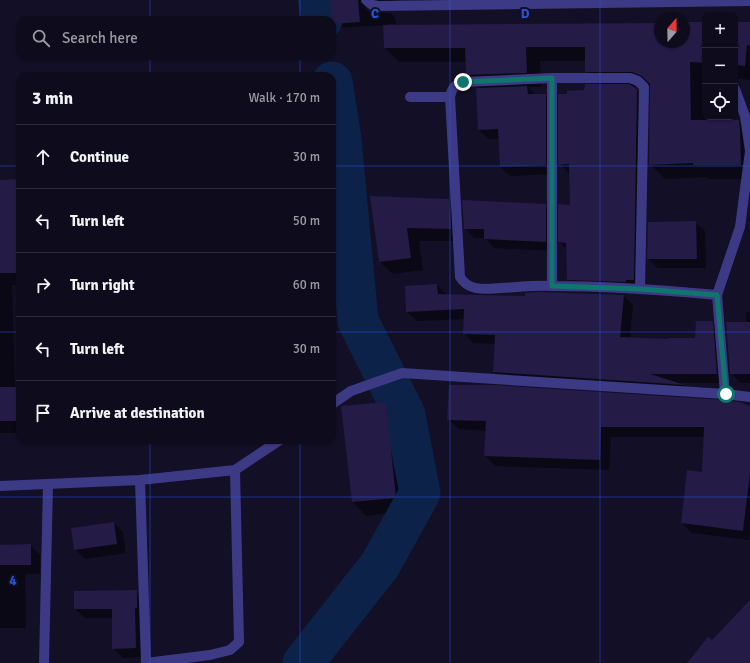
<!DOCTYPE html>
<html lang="en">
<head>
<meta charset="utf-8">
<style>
  body { margin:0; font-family:Signika,sans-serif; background:#1c1929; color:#f1f3f6 }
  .controls { position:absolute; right:12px; top:12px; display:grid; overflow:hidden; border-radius:8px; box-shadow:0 1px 3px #0004 }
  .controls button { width:36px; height:36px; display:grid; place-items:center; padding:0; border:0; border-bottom:1px solid #2e2b3b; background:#0e0b1c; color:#f1f3f6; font:20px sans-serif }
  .compass { position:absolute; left:654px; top:12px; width:36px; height:36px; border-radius:50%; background:#0e0b1c; box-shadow:0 1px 3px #0004; rotate:20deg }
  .stop { position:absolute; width:12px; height:12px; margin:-9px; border:3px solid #0f766e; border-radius:50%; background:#fff }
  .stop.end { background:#0f766e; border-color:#fff; box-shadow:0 1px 4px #0008 }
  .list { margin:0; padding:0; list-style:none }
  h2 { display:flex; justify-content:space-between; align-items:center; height:52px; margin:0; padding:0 16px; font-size:17px }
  h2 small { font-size:13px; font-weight:400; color:#9b9ba3 }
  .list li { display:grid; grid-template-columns:26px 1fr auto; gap:12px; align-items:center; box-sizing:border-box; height:64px; padding:0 16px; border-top:1px solid #2e2b3b }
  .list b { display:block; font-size:15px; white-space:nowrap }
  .list em { font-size:13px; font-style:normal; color:#9b9ba3 }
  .icon { flex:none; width:22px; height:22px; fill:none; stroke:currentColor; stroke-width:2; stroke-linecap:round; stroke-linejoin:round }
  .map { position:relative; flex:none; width:750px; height:663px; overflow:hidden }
  .search { position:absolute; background:#0e0b1c; box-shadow:0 1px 3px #0004; left:16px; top:16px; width:320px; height:44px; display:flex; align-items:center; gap:10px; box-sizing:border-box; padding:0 14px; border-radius:12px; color:#9b9ba3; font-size:15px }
  .panel { position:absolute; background:#0e0b1c; box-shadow:0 1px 3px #0004; left:16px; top:72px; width:320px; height:372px; border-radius:12px }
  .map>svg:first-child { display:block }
  .shadow { fill:#0007 }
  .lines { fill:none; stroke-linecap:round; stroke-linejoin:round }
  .river { stroke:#0c2248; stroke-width:41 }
  .building { fill:#241b47 }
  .street { stroke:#3d3a85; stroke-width:10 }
  .route { stroke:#0f766e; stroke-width:5 }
  .grid { fill:none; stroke:#2655da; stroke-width:1; stroke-opacity:0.55 }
  .grid-label { font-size:13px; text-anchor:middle; font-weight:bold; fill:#2655da; stroke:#130f26; stroke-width:4; stroke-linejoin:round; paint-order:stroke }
</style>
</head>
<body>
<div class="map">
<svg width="750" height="663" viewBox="0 0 750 663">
  <rect width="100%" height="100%" fill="#130f26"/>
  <!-- shadow -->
  <path class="shadow" d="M331,0H366L364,4L365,9L370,12L391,13L395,18L396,24H387V26L660,24V42H684V23H705V121H739L750,132V179H708L707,177L665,179L650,164L651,87L647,86H632L647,101L644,290H578L568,279L567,250L560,242L571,206L570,175L560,164L568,95L585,91L600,86L586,71V61H540L541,87H528L536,95H545L555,105V174L510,176L500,167L499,139H488L479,130L480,89L467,75L466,62H399L385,48L384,25L337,28L333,24Z
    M376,0H395V3H380Z
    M735,23H750V80L735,78Z
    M20,180V285H12L15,388H20V433H0V181Z
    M371,197L449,200L462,213L463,241H419L423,270L393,274L380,262Z
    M545,205L555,214V251L494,248L485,238H474L465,228Z
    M695,222L705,231L706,268H658L648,259Z
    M437,285L447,295L526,297L624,296L633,305L630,338L669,340L696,339L712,322L722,332L726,383H676L684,386L692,394L504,382L494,372L496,344L473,343L464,333L465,319L417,321L407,312Z
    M746,312H750V383H740L731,373L746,323Z
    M385,403L399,417L409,511L366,516L353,502Z
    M750,407V540L692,533L682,523L703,473L705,437H611L609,470L496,466L485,456L486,431L459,429L448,419Z
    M138,440H184V443H142Z
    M114,523L123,532L126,553L85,559L75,549Z
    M30,545L40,555V574H25L26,628H0V546Z
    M136,591L146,601L145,657L123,658L113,648V618H85L75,609Z"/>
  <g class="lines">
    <!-- river -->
    <path class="river" d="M318,0L322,20
      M303,663L380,565L420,493L405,415L358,321L341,139L332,82"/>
  </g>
  <!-- building -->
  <path class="building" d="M330,0H358L360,22L332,24Z
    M684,22H705V63L690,62L691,120H739L740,130L741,165H693V163L649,165L650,84L642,76L632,72H585V47H526L527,73L466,75L465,48H384L383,25L660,23V42H684Z
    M735,22H750V45H747L745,66L735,65Z
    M585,84H629L634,87L637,90L634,280H626V282L567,280L566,243L558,242V204L570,205L569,164L558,165V94H567V91L584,90Z
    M527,86L528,94H546V165L500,167L498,129L478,130L476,88Z
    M20,179V273H0V180Z
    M370,196L449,199L451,229L407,228L411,258L379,262Z
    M462,200L546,204V242L484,239V229H464Z
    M696,221L697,259H647L648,222Z
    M437,284L438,294L525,296V293L540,292L624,295L620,337L668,339V338H695L696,321H713L717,374H650L685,385L493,372L495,335L463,334L464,309L406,312L405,286Z
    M726,322H750V374H730Z
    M449,385H493L724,400L739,402L750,406V473L743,531L681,523L687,470L702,472L704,427H601L600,460L484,456L486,421L447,420Z
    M0,387H20V421H0Z
    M386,402L396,498L352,502L341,406Z
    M114,522L117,544L74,550L71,528Z
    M31,544V565H0V545Z
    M137,590V608H135L136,648L112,649V609H74V591Z
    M750,600V663H687L708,637L712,640Z"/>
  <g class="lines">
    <!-- street -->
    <path class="street" d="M366,0L372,5L378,6L750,1
      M552,78V285
      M735,89L745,116L750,151
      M410,97H450
      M640,289L644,87L638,81L630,78H552L463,82C454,85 452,88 450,97L460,277C469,292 486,289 501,288C518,287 536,285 553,286C608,286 662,290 717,295
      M725,394L717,295L740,227L750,151
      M332,404L351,391L402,373L725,394L750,397
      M140,480L146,663
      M0,486L140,480L235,470L280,440
      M44,663L48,484
      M146,663L210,655L230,650L239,642L235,470"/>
  </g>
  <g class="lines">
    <!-- route -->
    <path class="route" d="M463,82L552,78V286L640,289L717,295L726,394"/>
  </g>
  <!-- grid -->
  <path class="grid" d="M150,0V20M300,0V20M450,0V663M600,0V663M150,56V76M300,56V76M0,166H20M332,166H750M0,332H20M332,332H750M150,440V663M300,440V663M0,497H750"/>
  <g class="grid-label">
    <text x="375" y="18">C</text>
    <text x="525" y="18">D</text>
    <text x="13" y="585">4</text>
  </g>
</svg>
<div class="controls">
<button>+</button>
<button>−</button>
<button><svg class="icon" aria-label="locate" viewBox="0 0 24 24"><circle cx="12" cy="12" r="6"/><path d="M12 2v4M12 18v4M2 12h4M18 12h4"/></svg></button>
</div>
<svg class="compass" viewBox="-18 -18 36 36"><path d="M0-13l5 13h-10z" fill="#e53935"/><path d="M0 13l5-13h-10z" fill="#9b9ba3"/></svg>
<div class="stop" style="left:726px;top:394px"></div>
<div class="stop end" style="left:463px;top:82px"></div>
<div class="search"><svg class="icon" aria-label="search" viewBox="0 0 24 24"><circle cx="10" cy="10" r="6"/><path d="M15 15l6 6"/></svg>Search here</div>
<section class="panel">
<h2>3 min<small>Walk · 170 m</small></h2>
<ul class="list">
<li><svg class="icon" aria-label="ahead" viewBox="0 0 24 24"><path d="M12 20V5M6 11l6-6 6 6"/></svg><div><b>Continue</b></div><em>30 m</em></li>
<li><svg class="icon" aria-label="left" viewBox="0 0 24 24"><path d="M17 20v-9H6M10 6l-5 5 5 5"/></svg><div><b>Turn left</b></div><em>50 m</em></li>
<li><svg class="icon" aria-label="right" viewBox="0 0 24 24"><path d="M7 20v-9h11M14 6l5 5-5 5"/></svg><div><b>Turn right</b></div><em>60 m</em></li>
<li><svg class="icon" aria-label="left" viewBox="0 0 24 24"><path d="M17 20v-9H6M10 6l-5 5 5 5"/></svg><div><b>Turn left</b></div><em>30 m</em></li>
<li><svg class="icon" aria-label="arrive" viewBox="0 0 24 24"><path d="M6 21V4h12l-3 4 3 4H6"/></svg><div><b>Arrive at destination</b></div></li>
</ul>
</section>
</div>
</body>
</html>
